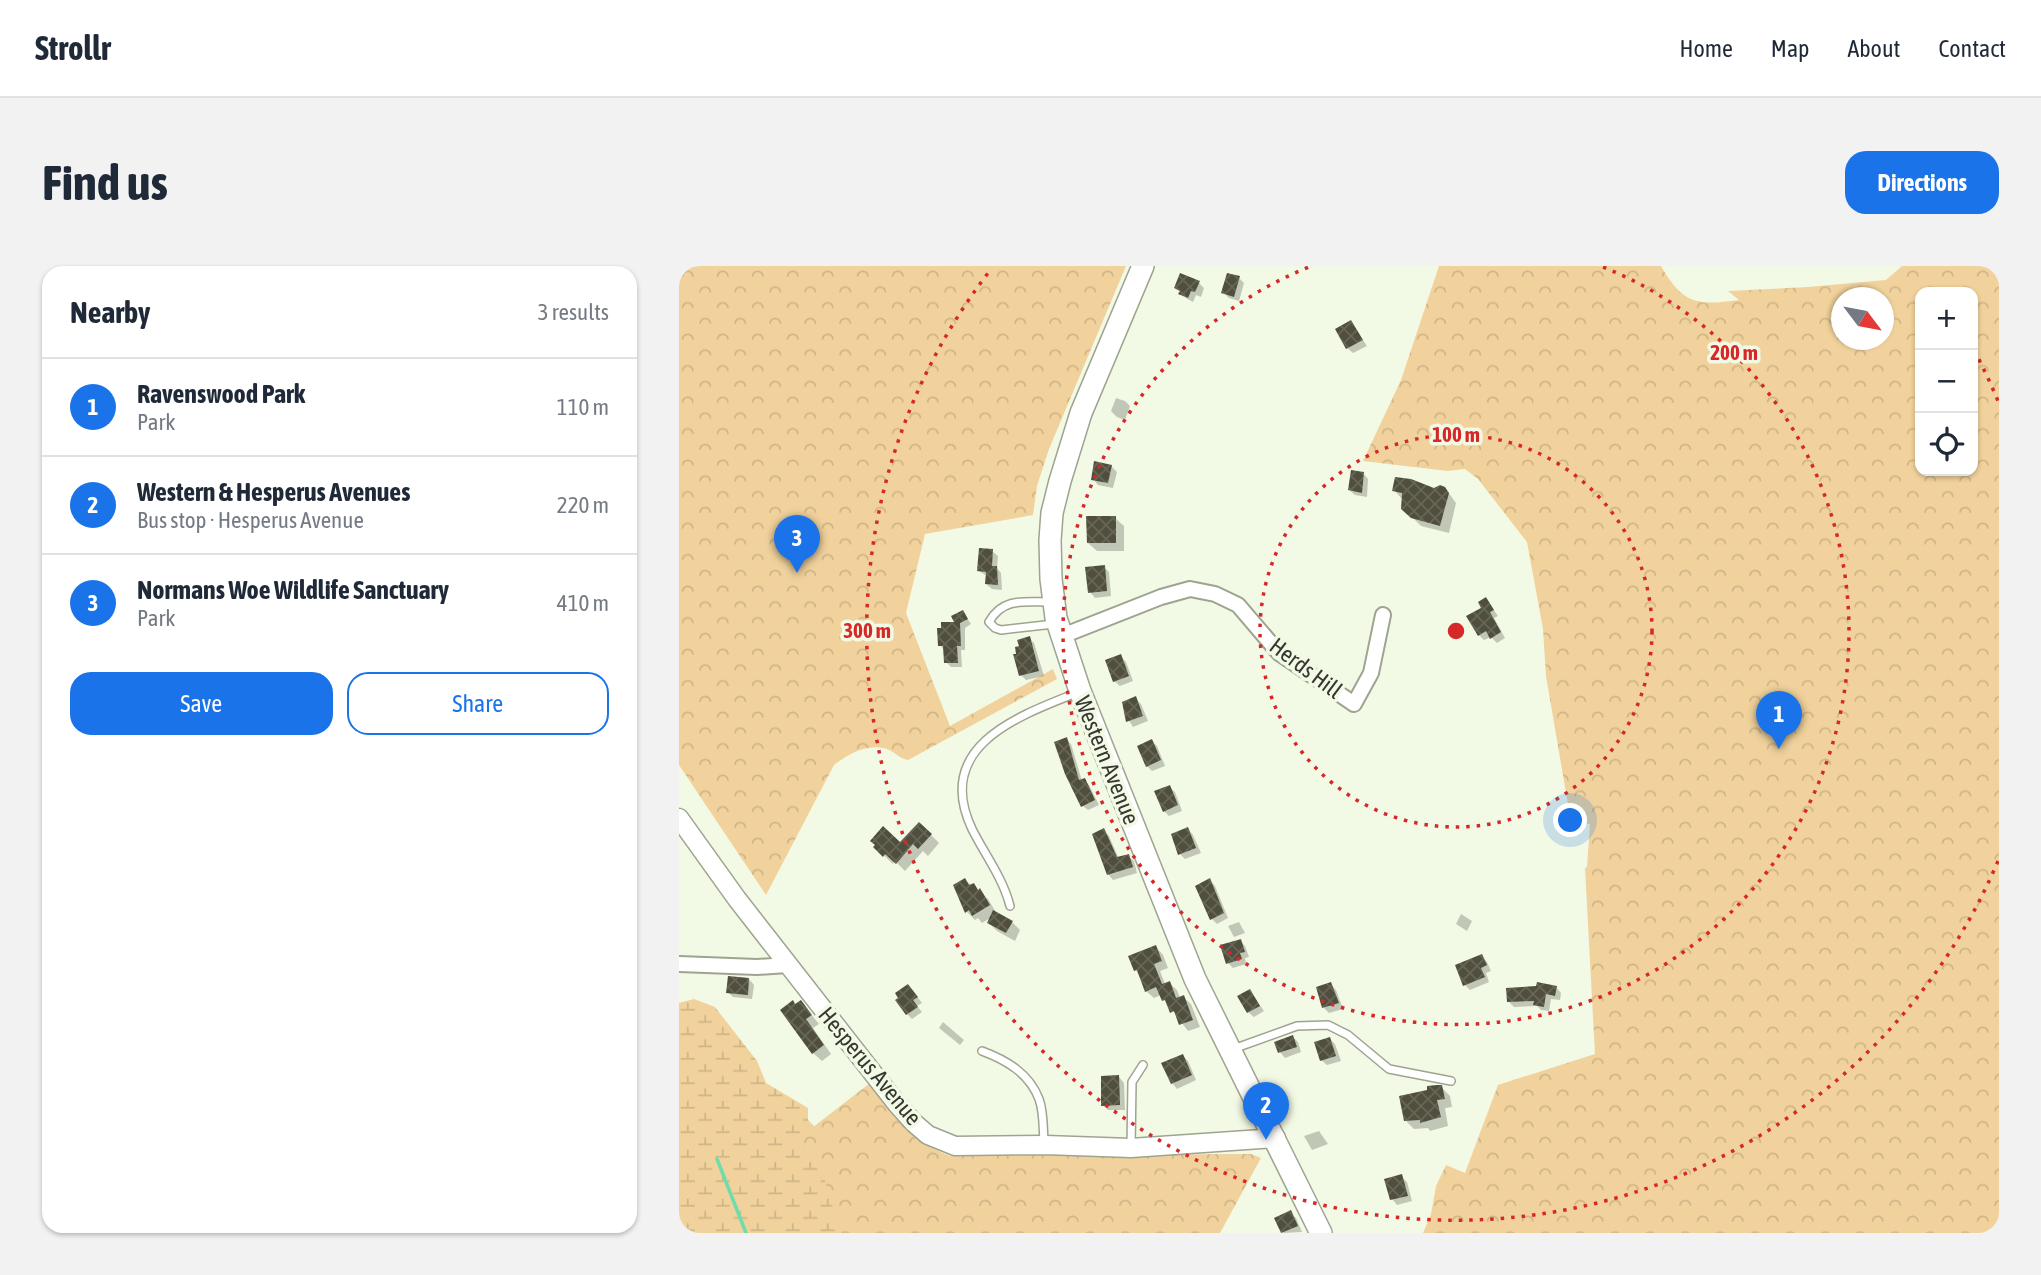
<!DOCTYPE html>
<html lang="en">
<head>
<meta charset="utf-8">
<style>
  body { margin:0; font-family:"Asap Condensed",sans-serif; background:#f2f2f3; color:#1f2937 }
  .controls { position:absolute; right:21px; top:21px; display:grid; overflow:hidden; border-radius:14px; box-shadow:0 2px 5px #0004 }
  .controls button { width:63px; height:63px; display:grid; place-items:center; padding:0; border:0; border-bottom:2px solid #e0e1e3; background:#fff; color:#1f2937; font:35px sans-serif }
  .compass { position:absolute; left:1152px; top:21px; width:63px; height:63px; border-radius:50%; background:#fff; box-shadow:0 2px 5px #0004; rotate:122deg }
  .you { position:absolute; left:892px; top:555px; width:24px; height:24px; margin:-18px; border:5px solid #fff; border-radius:50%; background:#1a73e8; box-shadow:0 0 0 10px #1a73e833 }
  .badge { display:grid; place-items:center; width:46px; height:46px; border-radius:50%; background:#1a73e8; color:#fff; font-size:23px; font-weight:700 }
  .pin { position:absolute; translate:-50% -58px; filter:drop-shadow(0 2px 4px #0008) }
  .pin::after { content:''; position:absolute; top:37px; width:24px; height:21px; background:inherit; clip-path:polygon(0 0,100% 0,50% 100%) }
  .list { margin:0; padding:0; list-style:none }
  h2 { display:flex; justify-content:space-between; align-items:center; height:91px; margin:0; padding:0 28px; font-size:30px }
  h2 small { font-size:23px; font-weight:400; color:#747a83 }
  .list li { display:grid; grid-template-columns:46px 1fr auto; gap:21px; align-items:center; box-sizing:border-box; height:98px; padding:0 28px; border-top:2px solid #e0e1e3 }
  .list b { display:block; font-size:26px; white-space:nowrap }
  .list p { margin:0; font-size:23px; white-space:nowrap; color:#747a83 }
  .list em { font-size:23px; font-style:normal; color:#747a83 }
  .actions { display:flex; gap:14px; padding:21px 28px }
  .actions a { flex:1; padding:16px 0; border:2px solid #1a73e8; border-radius:21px; text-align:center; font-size:24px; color:#1a73e8 }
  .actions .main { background:#1a73e8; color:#fff }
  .icon { flex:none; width:38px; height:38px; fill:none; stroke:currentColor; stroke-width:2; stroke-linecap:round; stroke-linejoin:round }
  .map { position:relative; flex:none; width:1320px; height:967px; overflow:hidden; border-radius:21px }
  header { display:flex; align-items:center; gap:42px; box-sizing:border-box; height:98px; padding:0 35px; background:#fff; border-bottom:2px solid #e0e1e3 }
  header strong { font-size:33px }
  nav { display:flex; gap:38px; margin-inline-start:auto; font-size:24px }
  .intro { display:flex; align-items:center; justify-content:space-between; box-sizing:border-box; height:168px; padding:0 42px }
  h1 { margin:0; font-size:49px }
  .button { padding:18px 32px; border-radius:21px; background:#1a73e8; color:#fff; font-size:24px; font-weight:700 }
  main { display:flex; gap:42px; padding:0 42px }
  aside { flex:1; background:#fff; border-radius:21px; box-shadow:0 2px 5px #0004 }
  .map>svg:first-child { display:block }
  .wetland { fill:url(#wetland-marsh) }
  .park { fill:url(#park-crowns); fill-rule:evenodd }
  .shadow { fill:#0003 }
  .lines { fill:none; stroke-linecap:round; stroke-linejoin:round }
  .stream { stroke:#6fddab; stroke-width:3.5 }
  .building { fill:url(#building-cross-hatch) }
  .service-casing { stroke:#9da490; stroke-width:10 }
  .minor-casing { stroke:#9da490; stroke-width:18 }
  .tertiary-casing { stroke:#9da490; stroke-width:21 }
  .secondary-casing { stroke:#9da490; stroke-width:24 }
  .service { stroke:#fff; stroke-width:7 }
  .minor { stroke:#fff; stroke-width:14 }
  .tertiary { stroke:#fff; stroke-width:18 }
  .secondary { stroke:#fff; stroke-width:21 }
  .ring { fill:none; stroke:#d62828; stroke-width:3.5; stroke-dasharray:3.5 7 }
  .labels { text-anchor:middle; stroke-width:7; stroke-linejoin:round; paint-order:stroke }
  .street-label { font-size:23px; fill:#353830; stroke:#f2f9e4 }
  .centre { fill:#d62828; stroke:#f2f9e4; stroke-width:3.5 }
  .ring-label { font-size:21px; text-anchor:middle; font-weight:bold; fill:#d62828; stroke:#f2f9e4; stroke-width:7; stroke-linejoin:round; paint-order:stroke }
</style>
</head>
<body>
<header>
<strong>Strollr</strong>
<nav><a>Home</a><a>Map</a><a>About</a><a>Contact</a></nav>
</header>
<div class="intro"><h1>Find us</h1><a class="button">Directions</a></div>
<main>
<aside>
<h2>Nearby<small>3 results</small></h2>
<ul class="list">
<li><span class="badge">1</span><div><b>Ravenswood Park</b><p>Park</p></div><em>110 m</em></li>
<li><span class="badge">2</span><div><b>Western &amp; Hesperus Avenues</b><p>Bus stop · Hesperus Avenue</p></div><em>220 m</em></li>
<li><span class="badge">3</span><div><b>Normans Woe Wildlife Sanctuary</b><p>Park</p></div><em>410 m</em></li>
</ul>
<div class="actions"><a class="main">Save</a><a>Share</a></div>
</aside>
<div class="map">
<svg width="1320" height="967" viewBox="0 0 1320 967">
  <defs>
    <pattern id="wetland-marsh" width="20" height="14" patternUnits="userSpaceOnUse" patternTransform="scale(1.75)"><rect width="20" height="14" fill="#f1d29c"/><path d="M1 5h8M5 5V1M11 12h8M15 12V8" fill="none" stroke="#cfb587"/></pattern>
    <pattern id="park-crowns" width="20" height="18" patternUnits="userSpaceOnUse" patternTransform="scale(1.75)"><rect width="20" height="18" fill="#f1d29c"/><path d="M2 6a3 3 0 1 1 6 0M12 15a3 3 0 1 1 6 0" fill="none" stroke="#cfb587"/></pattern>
    <pattern id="building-cross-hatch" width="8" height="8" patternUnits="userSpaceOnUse" patternTransform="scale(1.75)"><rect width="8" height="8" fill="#504e3c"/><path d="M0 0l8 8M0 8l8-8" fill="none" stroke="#676557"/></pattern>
  </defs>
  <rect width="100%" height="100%" fill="#f2f9e4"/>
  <!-- wetland -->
  <path class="wetland" d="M15,733L36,741L78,795L87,817L129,842V854L141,866L165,967H0V737Z"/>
  <!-- park -->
  <path class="park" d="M0,0H447L370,183L358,220L354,249L246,268L227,347L271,460L374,403L378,413L229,494C221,492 220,490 214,486C194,474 170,487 155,499L87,629L0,499Z
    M760,0H982C1004,38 1017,40 1060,34L1049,25L1129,21L1207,14L1223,0H1320V967H744L752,948L757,920L767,899L786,907L819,819L916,788L906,602L908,601L911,558L892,556L867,410L864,363L848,276L799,213L786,203L769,205L684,195L722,114ZM1294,26V205H1241V26ZM1162,32H1204V74H1162Z
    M191,817C216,848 231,874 271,890L558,888H572L582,892L541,967H161L144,908L120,872Z"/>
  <!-- shadow -->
  <path class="shadow" d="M560,12L565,17L560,35L550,32L544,26Z
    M520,17L525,22L522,31L517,29L514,36L507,32L497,22Z
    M672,56L688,80L674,87L668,82Z
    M437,132L446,135L451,140L446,154L438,151L432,145Z
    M432,200L438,206L434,222L419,219L414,213Z
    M684,207L689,213L688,231L676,229L670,224Z
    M766,222L777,237L770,267L742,260L724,242L723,233L715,224Z
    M436,252L445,260V285H418L409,277Z
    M313,285L319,290L318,302L322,307L323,324L313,323L307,318L308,310L300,305Z
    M425,301L430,306L432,330L416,332L411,326Z
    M807,333L819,350L815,352L826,372L818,377L812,371L805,374L800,369Z
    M284,346L292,358L286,362V384H282L283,401H272L267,396L266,385L261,379Z
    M350,372L355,377L365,410L347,414L342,409Z
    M441,390L447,396L454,415L441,420L435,415Z
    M456,432L462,438L469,455L454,461L446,448Z
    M387,473L392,478L403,515L405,514L410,519L420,539L409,544L404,540Z
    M473,475L478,480L486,500L473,505L468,500Z
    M490,521L496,526L503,545L490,550L485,545Z
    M509,563L514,569L522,587L506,593L501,588Z
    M425,564L430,570L440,593L449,590L455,595L458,607L434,614L429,608Z
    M252,569L260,577L249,590L244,585L226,605L216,595L214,598L196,581L222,579Z
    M286,614L309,633L318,648L333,656L341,664L336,675L318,665L310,657L313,651L303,657L299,652L296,654L288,646Z
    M531,614L536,620L549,652L538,658L533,653Z
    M782,648L793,655L788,665L777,658Z
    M560,656L566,667L555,671L549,660Z
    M561,675L566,680L570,691L566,692L567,698L554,702L549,697Z
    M477,681L484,689L489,702L481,705L486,718L490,717L498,724L501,732L504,731L512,738L521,761L509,765L482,729L475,732L467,725L451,691Z
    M803,690L808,696L812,705L807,707L810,716L791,724L786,719Z
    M70,713L75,719L73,733L54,731L49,726Z
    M651,718L657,724L664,743L650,747L644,741Z
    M877,721L882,727L881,734L872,733L870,745L862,744L858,740L835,741L829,735Z
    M234,725L243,737L238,740L243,746L233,753L228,748Z
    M571,725L585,745L575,751L569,746Z
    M122,736L140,758L134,762L152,788L143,795L134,787L117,740Z
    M264,756L285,774L281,779L260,762Z
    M614,771L619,776L622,786L606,792L601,786Z
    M651,773L656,778L662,795L648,799L642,794Z
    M504,790L509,795L517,814L498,823L493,817Z
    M440,811L445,817L446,844H429L424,839Z
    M762,821L771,830L773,841L766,842L769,860L751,865L749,862L735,863L726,854Z
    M640,865L649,878L633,884L625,870Z
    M722,910L728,916L733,935L718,939L713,933Z
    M611,947L617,952L623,966L604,967L597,953Z"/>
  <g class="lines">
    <!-- stream -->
    <path class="stream" d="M38,893L67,967"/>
  </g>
  <!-- building -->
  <path class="building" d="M501,7L521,15L516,26L512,25L509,32L499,28L501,25L495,22Z
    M548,7L561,10L555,31L542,27Z
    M672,54L684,74L667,83L656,63Z
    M415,195L433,199L429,217L412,214Z
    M672,204L685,206L683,227L669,224Z
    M716,211L732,213L755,222L761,219L766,221L770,227L761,260L732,252L722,243L723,227L713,225Z
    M407,250H437V277H408Z
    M300,282L314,283L313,300H318L319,319L306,318L307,306L298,305Z
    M426,299L428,325L409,327L406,301Z
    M807,331L815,344L811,346L822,366L811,373L807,365L799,370L787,350L802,342L799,336Z
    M284,344L289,353L281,357L282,380H278L279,397H265L264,380H259L258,362H262V356H275L272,350Z
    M351,370L360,405L340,410L334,388H337L336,381L340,380L338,374Z
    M442,388L450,410L434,416L426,394Z
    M457,430L464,450L447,456L443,436Z
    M388,471L400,514L406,512L416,534L402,541L386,508L375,476Z
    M473,473L482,494L467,501L458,480Z
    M491,519L499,539L484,546L475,525Z
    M240,556L253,568L239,583L234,578L217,598L206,588L204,591L194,581L196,579L191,575L204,560L221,576Z
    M509,561L517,582L499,589L492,568Z
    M425,562L438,591L450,588L454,601L428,609L413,568Z
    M286,612L290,619L295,617L299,624L301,622L311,639L293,650L290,644L286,647L274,619Z
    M531,612L545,647L531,654L516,620Z
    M314,644L334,655L327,667L308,657Z
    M562,673L566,686L561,687L563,693L547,698L541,679Z
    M477,679L483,695L475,698L483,718L491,715L497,732L505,729L514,754L500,759L495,745L491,747L486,734L483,735L477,721L466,726L458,704L455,705L449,690Z
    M803,688L808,699L802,702L806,711L784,720L776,699Z
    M49,710L70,712L69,729L47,727Z
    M652,716L660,737L643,742L637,721Z
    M858,716L878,720L876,730L867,728L865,741L854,739L855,735L828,736L827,722L857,720Z
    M229,718L239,731L234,734L239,741L227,749L216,734L219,732L216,727Z
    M571,723L581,740L568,747L558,730Z
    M114,734L116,738L122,734L133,749L127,753L145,779L133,788L101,744Z
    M614,769L618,781L599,787L595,776Z
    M651,771L657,790L641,795L635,776Z
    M504,788L513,809L492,818L482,797Z
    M440,809L441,839L422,840V810Z
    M758,819H763L766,833L758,834L762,851L741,857V854L725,855L720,830L748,824V820Z
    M723,908L729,930L711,934L705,913Z
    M612,944L619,960L602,967L595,952Z"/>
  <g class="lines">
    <defs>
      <path id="service" d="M372,336C346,336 324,331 310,356L316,362L322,364L375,358
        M331,640C324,612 306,589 293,563C254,480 339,450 400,426
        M554,783L618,760L649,759L669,769L710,803L772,815
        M303,785C327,794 350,807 360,833C365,846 364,863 365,877
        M452,882L453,816L464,799"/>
      <path id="minor" d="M383,370L482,331L511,323L536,328L559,339L600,387L675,438L692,407L704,349
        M0,698L78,701L109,699"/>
      <path id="tertiary" d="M0,552L58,633L218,838L235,857L249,869L276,880L366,879L452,882L597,872"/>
      <path id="secondary" d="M464,0L402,147L381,215L373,247L371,274L372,313L377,352L401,425L516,713L642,967"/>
    </defs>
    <!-- service casing -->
    <use href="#service" class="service-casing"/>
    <!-- minor casing -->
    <use href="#minor" class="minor-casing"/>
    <!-- tertiary casing -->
    <use href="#tertiary" class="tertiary-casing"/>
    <!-- secondary casing -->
    <use href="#secondary" class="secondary-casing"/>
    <!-- service -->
    <use href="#service" class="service"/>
    <!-- minor -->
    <use href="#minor" class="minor"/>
    <!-- tertiary -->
    <use href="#tertiary" class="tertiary"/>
    <!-- secondary -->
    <use href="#secondary" class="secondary"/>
  </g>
  <!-- distance rings -->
  <g class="ring">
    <circle cx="777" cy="365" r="196"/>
    <path d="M924 1A393 393 0 1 1 630 1"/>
    <path d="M1319 595A589 589 0 1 1 313 2M1295 84A589 589 0 0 1 1319 135"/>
  </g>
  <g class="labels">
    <!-- street labels -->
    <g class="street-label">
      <text transform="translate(627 402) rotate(37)" y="8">Herds Hill</text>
      <text transform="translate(428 494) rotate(68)" y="8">Western Avenue</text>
      <text transform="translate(191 800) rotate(50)" y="8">Hesperus Avenue</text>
    </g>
  </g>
  <circle cx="777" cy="365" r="10" class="centre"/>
  <g class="ring-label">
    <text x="1055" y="94">200 m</text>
    <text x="777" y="176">100 m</text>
    <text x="188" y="372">300 m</text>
  </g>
</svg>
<div class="controls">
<button>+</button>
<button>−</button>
<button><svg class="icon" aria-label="locate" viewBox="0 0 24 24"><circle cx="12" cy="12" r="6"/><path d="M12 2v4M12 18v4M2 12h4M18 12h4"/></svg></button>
</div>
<svg class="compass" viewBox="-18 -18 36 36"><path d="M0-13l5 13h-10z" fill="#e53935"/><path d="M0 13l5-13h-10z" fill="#747a83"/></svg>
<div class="you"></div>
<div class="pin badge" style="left:1100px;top:483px">1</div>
<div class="pin badge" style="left:587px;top:874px">2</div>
<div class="pin badge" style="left:118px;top:307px">3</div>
</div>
</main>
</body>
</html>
